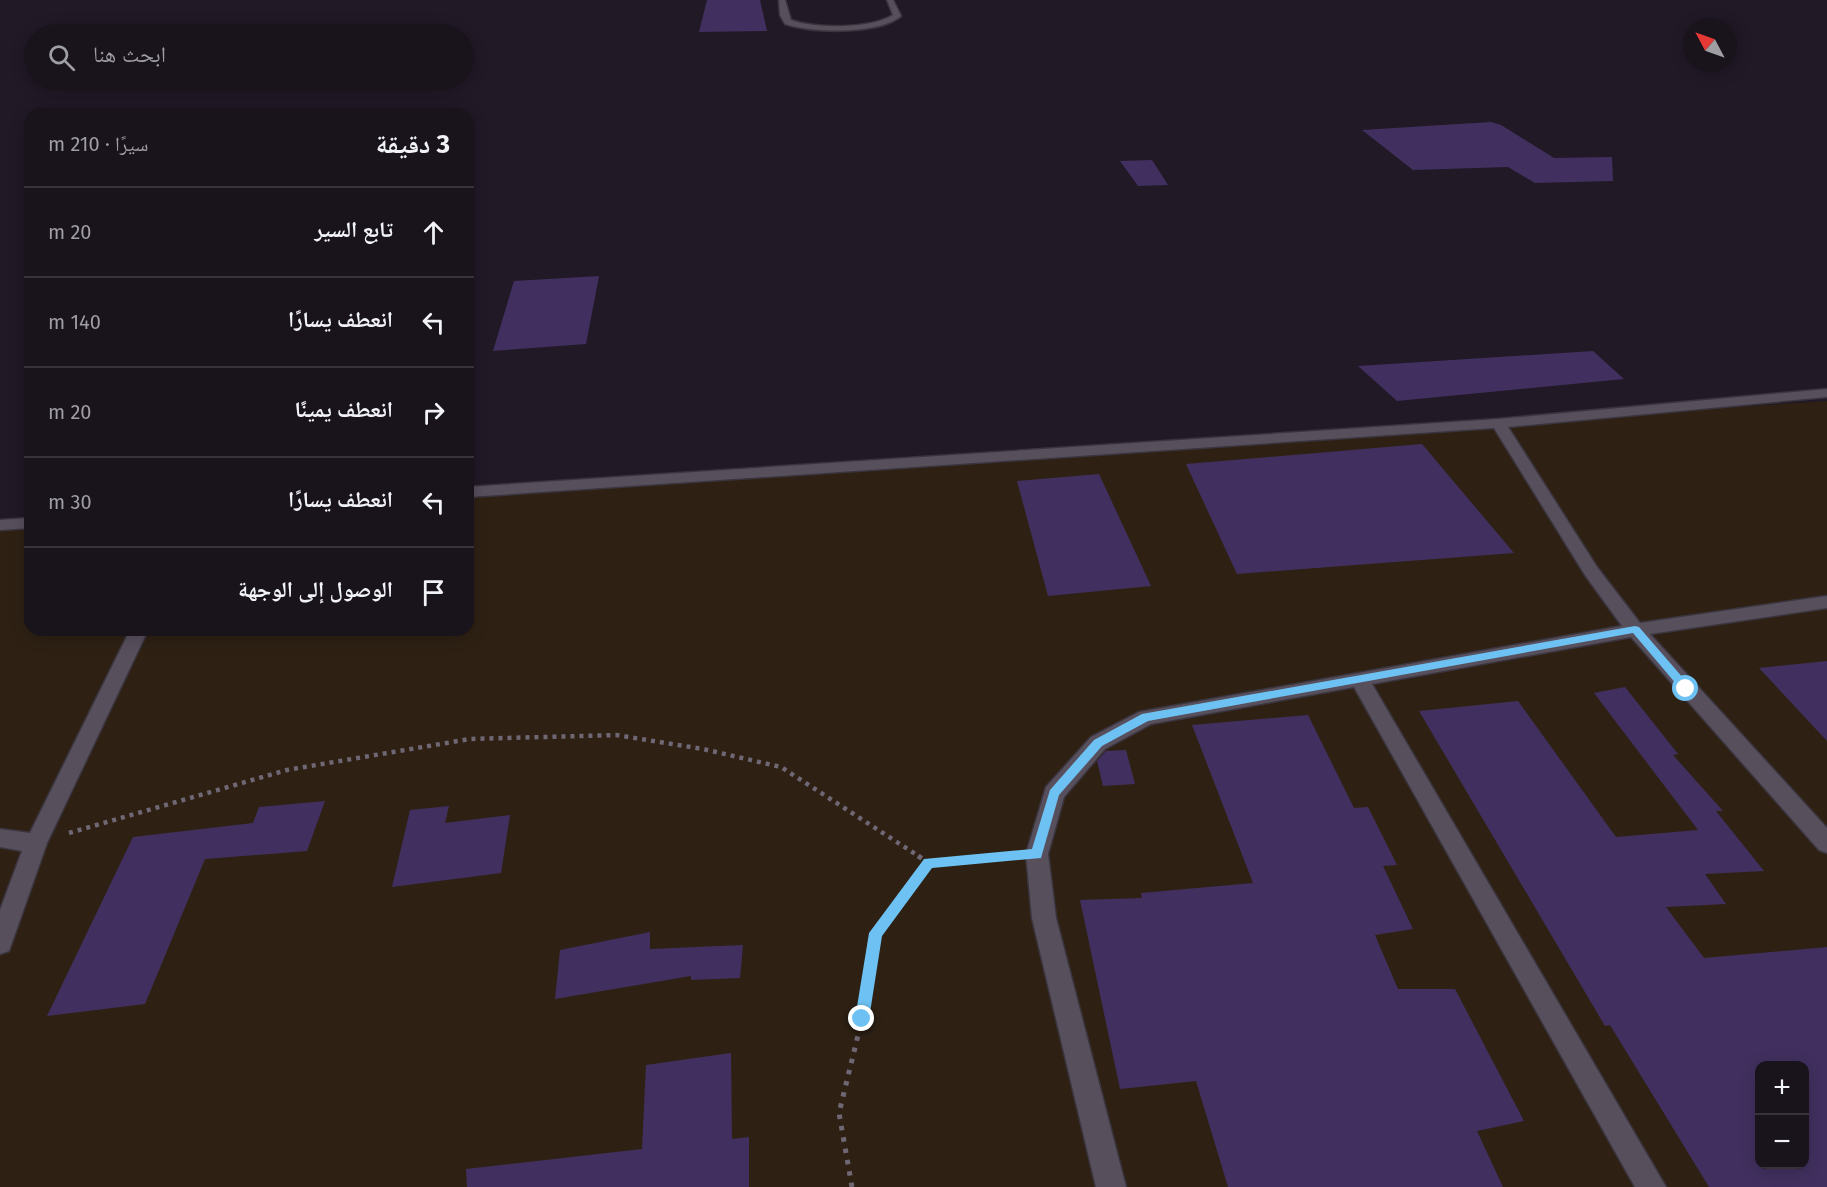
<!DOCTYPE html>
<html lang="ar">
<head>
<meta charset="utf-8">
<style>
  body { margin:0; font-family:"Fira Sans","Noto Naskh Arabic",sans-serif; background:#262029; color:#f1f3f6; direction:rtl }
  .controls { position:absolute; right:18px; bottom:18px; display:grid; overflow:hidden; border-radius:12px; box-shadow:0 3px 15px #0003 }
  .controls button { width:54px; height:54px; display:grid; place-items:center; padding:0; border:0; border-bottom:2px solid #37323b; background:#19131c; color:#f1f3f6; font:30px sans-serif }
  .compass { position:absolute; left:1683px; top:18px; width:54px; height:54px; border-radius:50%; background:#19131c; box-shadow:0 3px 15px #0003; rotate:311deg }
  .stop { position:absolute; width:18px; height:18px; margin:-14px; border:4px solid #6dc2f3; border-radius:50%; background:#fff }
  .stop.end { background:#6dc2f3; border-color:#fff; box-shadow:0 2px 6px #0008 }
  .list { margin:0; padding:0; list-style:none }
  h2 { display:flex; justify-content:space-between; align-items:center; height:78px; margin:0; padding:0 24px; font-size:26px }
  h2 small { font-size:20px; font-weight:400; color:#9f9ea3 }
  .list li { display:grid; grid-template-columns:39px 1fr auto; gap:18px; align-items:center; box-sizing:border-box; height:90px; padding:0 24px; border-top:2px solid #37323b }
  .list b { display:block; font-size:22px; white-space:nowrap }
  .list em { font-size:20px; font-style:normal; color:#9f9ea3 }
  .icon { flex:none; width:33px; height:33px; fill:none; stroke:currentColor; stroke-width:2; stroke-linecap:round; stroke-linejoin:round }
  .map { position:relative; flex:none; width:1827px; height:1187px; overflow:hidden; direction:ltr }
  .search { position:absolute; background:#19131c; box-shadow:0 3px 15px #0003; left:24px; top:24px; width:450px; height:66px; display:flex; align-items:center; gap:15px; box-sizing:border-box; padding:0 21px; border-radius:33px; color:#9f9ea3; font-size:22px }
  .panel { position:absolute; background:#19131c; box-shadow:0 3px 15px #0003; left:24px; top:108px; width:450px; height:528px; border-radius:18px; direction:rtl }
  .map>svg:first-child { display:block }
  .industrial { fill:#2e2114; fill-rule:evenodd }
  .building { fill:#41305f; fill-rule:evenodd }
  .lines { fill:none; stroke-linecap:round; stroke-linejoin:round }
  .minor-casing { stroke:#3a343d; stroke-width:3 }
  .path-far1 { stroke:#6f6773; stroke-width:4.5; stroke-dasharray:4 5; stroke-linecap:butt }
  .path { stroke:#6f6773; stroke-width:5; stroke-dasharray:4.5 7; stroke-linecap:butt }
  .minor { fill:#584f5d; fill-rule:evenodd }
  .route { fill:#6dc2f3 }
</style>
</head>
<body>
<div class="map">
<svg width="1827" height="1187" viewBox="0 0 1827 1187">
  <rect width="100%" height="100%" fill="#211926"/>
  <!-- industrial -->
  <path class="industrial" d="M1827,401V1187H0V524L30,522V630H468V492ZM1760,1066H1804V1164H1760Z"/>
  <!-- building -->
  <path class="building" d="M707,0H760L767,31L699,32Z
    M1491,122L1501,125L1554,158L1612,157L1613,181L1535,183L1508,167L1413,170L1362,130Z
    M1152,160L1168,185L1138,186L1120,161Z
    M599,276L586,344L493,351L514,281Z
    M1593,351L1624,379L1397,401L1358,366Z
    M1422,444L1514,553L1237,574L1186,464Z
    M1099,474L1151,586L1048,596L1017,481Z
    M1827,661V741L1759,668Z
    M1625,687L1678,754L1673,755L1723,811H1716L1764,871L1705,874L1726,904L1666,907L1704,958L1827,947V1187H1709L1610,1025L1605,1026L1419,711L1518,701L1616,837L1698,830L1594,693ZM1760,1065H1804V1164H1760Z
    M1308,715L1354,808L1368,807L1397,865L1383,866L1413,929L1375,935L1398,989H1455L1524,1121L1477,1131L1503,1187H1228L1196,1081L1120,1089L1080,900L1142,898L1141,893L1253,883L1192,725Z
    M1126,750L1135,784L1103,786L1097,761L1106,751Z
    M325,801L307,851L205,859L145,1004L47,1016L133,837L253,823L259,807Z
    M449,806L445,823L510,815L501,873L392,887L410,810Z
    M650,932V949L743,945L740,978L691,980V976L555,999L560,950Z
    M731,1053L732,1139L749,1137V1187H467L466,1169L642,1149L646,1065Z"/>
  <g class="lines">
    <defs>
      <path id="minor" d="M779,0H785L791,20C816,29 870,29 893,15L887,0H893L901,16C878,35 812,33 785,24L780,15Z
        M1827,389V397L1508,427L1597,567L1640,623L1827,596V608L1650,634L1827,828V853L1819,850L1631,637L1372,684L1666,1187H1635L1354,687L1151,724L1105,749L1064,797L1048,854L1056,918L1126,1187H1096L1032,918L1026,854L1046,787L1091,737L1139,712L1622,626L1585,575L1494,428L468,497V487L1498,419Z
        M30,518V528L0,530V520Z
        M130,630H148L47,843L9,951L0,954V910L22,851L0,847V829L30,833Z"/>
    </defs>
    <!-- minor casing -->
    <use href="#minor" class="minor-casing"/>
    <!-- path-far1 -->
    <path class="path-far1" d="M69,833L287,770L470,739L616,735L703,749L781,767L920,857
      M995,857L1009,856"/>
    <!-- path -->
    <path class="path" d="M918,856L929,863
      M852,1187L839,1113L862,1019L875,933L929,863L1009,856"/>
    <!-- minor -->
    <use href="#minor" class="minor"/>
  </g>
  <!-- route -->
  <path class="route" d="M1635,626L1639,627L1690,686V692H1683L1633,633L1148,721L1102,746L1059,795L1041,858L932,868L882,936L869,1019L867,1024L862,1026L857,1024L855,1019L869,933L924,859L1032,849L1050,790L1094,740L1142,714Z"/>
</svg>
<div class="controls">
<button>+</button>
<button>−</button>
</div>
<svg class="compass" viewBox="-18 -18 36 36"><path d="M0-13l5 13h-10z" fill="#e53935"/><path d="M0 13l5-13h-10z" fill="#9f9ea3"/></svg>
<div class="stop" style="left:1686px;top:689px"></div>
<div class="stop end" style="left:862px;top:1019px"></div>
<div class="search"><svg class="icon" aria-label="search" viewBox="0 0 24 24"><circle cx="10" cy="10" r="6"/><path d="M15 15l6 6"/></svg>ابحث هنا</div>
<section class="panel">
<h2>3 دقيقة<small>سيرًا · 210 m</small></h2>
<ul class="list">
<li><svg class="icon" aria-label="ahead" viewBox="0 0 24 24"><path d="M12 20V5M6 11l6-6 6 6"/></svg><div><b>تابع السير</b></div><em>20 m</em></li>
<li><svg class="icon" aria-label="left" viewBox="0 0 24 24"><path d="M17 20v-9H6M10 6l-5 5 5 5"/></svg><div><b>انعطف يسارًا</b></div><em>140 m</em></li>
<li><svg class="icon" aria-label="right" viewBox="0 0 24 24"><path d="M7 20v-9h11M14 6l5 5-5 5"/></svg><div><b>انعطف يمينًا</b></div><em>20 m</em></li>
<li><svg class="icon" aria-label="left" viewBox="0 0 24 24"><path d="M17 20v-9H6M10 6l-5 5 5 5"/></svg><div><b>انعطف يسارًا</b></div><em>30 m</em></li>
<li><svg class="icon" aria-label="arrive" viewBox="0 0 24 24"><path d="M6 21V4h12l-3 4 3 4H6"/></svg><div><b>الوصول إلى الوجهة</b></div></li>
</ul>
</section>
</div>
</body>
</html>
